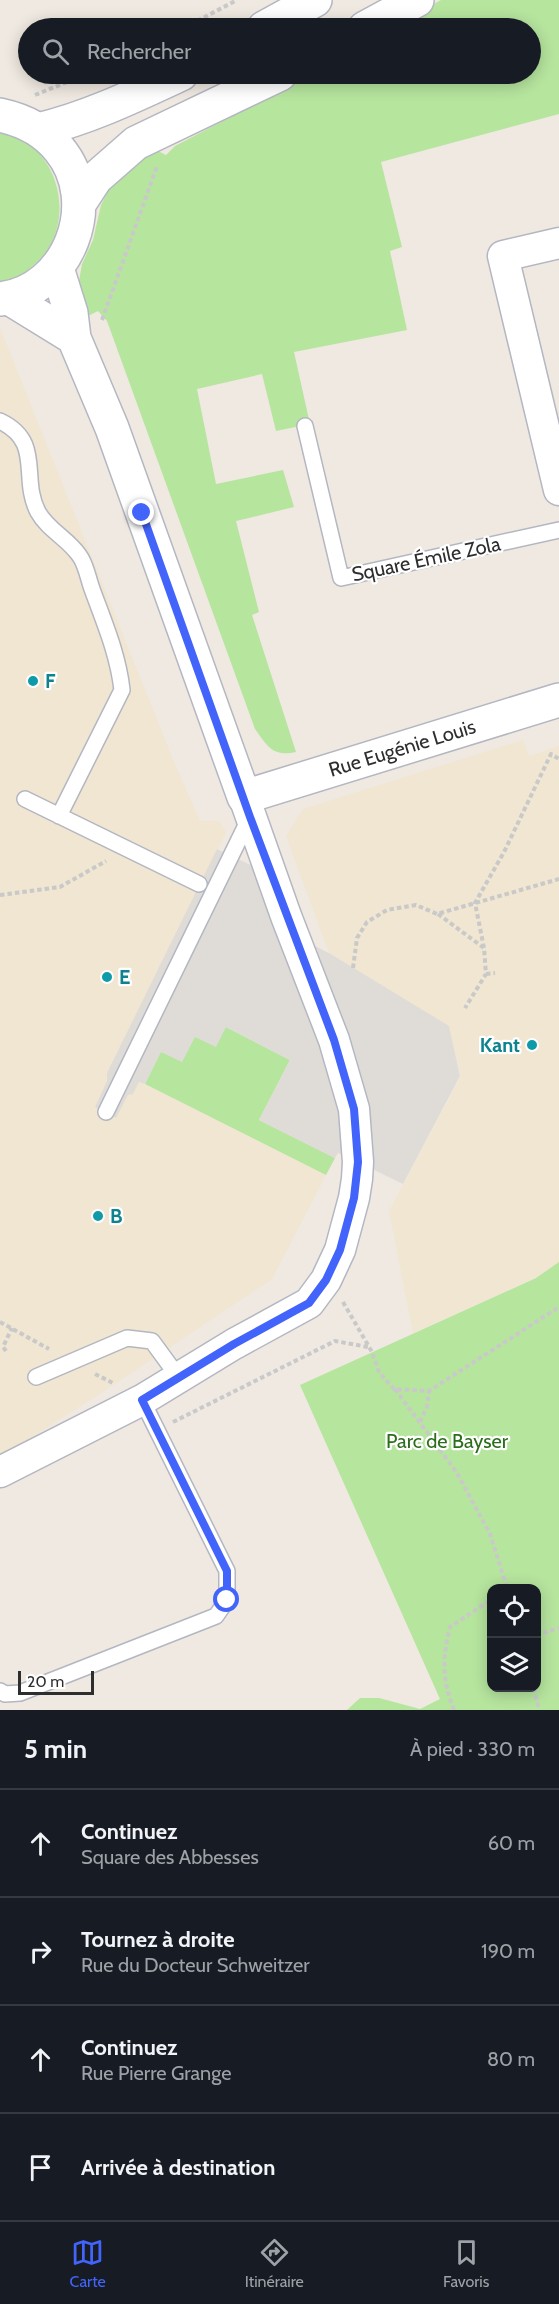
<!DOCTYPE html>
<html lang="fr">
<head>
<meta charset="utf-8">
<style>
  body { margin:0; font-family:Cabin,sans-serif; background:#242831; color:#f1f3f6 }
  .controls { position:absolute; right:18px; bottom:18px; display:grid; overflow:hidden; border-radius:12px; box-shadow:0 3px 15px #0003 }
  .controls button { width:54px; height:54px; display:grid; place-items:center; padding:0; border:0; border-bottom:2px solid #363941; background:#171b24; color:#f1f3f6; font:30px sans-serif }
  .scale { position:absolute; left:18px; bottom:15px; width:76px; box-sizing:border-box; padding-left:6px; border:3px solid #2e2e2e; border-top:0; font-size:16px; line-height:21px; white-space:nowrap; color:#2e2e2e; -webkit-text-stroke:4px #fff; paint-order:stroke }
  .stop { position:absolute; width:18px; height:18px; margin:-14px; border:4px solid #4264fb; border-radius:50%; background:#fff }
  .stop.end { background:#4264fb; border-color:#fff; box-shadow:0 2px 6px #0008 }
  .list { margin:0; padding:0; list-style:none }
  h2 { display:flex; justify-content:space-between; align-items:center; height:78px; margin:0; padding:0 24px; font-size:26px }
  h2 small { font-size:20px; font-weight:400; color:#9ea1a6 }
  .list li { display:grid; grid-template-columns:39px 1fr auto; gap:18px; align-items:center; box-sizing:border-box; height:108px; padding:0 24px; border-top:2px solid #363941 }
  .list b { display:block; font-size:22px; white-space:nowrap }
  .list p { margin:0; font-size:20px; white-space:nowrap; color:#9ea1a6 }
  .list em { font-size:20px; font-style:normal; color:#9ea1a6 }
  .icon { flex:none; width:33px; height:33px; fill:none; stroke:currentColor; stroke-width:2; stroke-linecap:round; stroke-linejoin:round }
  .map { position:relative; flex:none; width:559px; height:1710px; overflow:hidden }
  .search { position:absolute; background:#171b24; box-shadow:0 3px 15px #0003; left:18px; right:18px; top:18px; height:66px; display:flex; align-items:center; gap:15px; box-sizing:border-box; padding:0 21px; border-radius:33px; color:#9ea1a6; font-size:22px }
  .sheet { height:510px; background:#171b24 }
  nav { display:flex; justify-content:space-around; align-items:center; box-sizing:border-box; height:84px; border-top:2px solid #363941; background:#171b24; font-size:16px; color:#9ea1a6 }
  nav a { display:grid; justify-items:center; gap:3px }
  nav .on { color:#4264fb }
  .map>svg:first-child { display:block }
  .education { fill:#f0e6d1 }
  .green { fill:#b6e59e; fill-rule:evenodd }
  .plaza { fill:#dfdcd8 }
  .lines { fill:none; stroke-linecap:round; stroke-linejoin:round }
  .service-casing { stroke:#b4b7c1; stroke-width:18 }
  .minor-casing { stroke:#b4b7c1; stroke-width:33 }
  .tertiary-casing { stroke:#b4b7c1; stroke-width:36 }
  .secondary-casing { stroke:#b4b7c1; stroke-width:36 }
  .path { stroke:#c9c9c9; stroke-width:4; stroke-dasharray:4.5 3; stroke-linecap:butt }
  .service { stroke:#fff; stroke-width:15 }
  .minor { stroke:#fff; stroke-width:30 }
  .tertiary { stroke:#fff; stroke-width:33 }
  .secondary { stroke:#fff; stroke-width:33 }
  .route { stroke:#4264fb; stroke-width:8 }
  .culture-dot { fill:#0f9aa8; stroke:#fff; stroke-width:2 }
  .labels { text-anchor:middle; stroke-width:4.5; stroke-linejoin:round; paint-order:stroke }
  .street-label { font-size:20px; fill:#2e2e2e; stroke:#fff }
  .culture-label { font-size:20px; font-weight:bold; fill:#0d838f; stroke:#fff; text-anchor:start }
  .park-label { font-size:20px; fill:#2c6e1b; stroke:#fff }
</style>
</head>
<body>
<div class="map">
<svg width="559" height="1710" viewBox="0 0 559 1710">
  <rect width="100%" height="100%" fill="#efe9e1"/>
  <!-- education -->
  <path class="education" d="M0,328L174,762L200,821H219L226,832L107,1073V1081L95,1107L128,1095L139,1081L326,1175L272,1279L115,1384L15,1448L0,1454Z
    M523,740L529,756L559,746V1267L413,1333L389,1211L461,1076L449,1027L329,953L286,836L303,809Z"/>
  <!-- green -->
  <path class="green" d="M441,0H559V114L381,162L402,247L390,251L407,330L294,352L310,424L276,431L262,374L197,389L216,484L283,470L294,507L236,521L259,612L252,615L296,752C273,757 268,747 255,729L107,321L98,311L86,317L78,287L82,264L93,240L101,205L116,175L152,148L166,155L175,146L313,74H530V28H390Z
    M0,131C7,134 15,136 22,139C63,164 73,225 39,260C29,270 15,281 0,283Z
    M226,1027L290,1060L259,1120L335,1158L326,1175L145,1084L161,1051L195,1037Z
    M559,1262V1710H347L360,1698H379L420,1709L440,1699L300,1385L536,1278ZM492,1588H536V1688H492Z"/>
  <!-- plaza -->
  <path class="plaza" d="M217,849L257,868L331,1077L347,1157L338,1153L335,1158L259,1120L290,1060L226,1027L216,1047L195,1037L182,1062L161,1052L145,1084L139,1082L133,1094L128,1095L116,1118L95,1107L107,1081V1073Z
    M315,946L329,953L449,1026L460,1076L403,1184L370,1168L361,1080L346,1027Z"/>
  <g class="lines">
    <defs>
      <path id="service" d="M0,421C44,442 20,478 38,512C48,530 67,538 79,555C86,564 88,578 92,589C104,622 118,654 122,690L59,816
        M305,426L341,578L559,530
        M25,799L199,884
        M106,1112L250,817
        M36,1377L127,1338L152,1341L179,1378
        M0,1691L5,1694L20,1693L216,1616L227,1600V1571L142,1400"/>
      <path id="minor" d="M559,243L503,256L559,490
        M0,1472L142,1400L234,1344L309,1303L326,1280L340,1250L354,1198L357,1179L358,1162L354,1109L334,1040L286,916L244,797"/>
      <path id="tertiary" d="M57,268L71,313L74,338L112,428L244,797L559,700
        M9,298L74,338"/>
      <path id="secondary" d="M264,28L315,0
        M365,28L417,0
        M0,115C23,120 44,130 59,149C103,202 69,291 0,299
        M38,130C88,118 134,96 181,74
        M79,204L96,178L136,143L280,74"/>
    </defs>
    <!-- service casing -->
    <use href="#service" class="service-casing"/>
    <!-- minor casing -->
    <use href="#minor" class="minor-casing"/>
    <!-- tertiary casing -->
    <use href="#tertiary" class="tertiary-casing"/>
    <!-- secondary casing -->
    <use href="#secondary" class="secondary-casing"/>
    <!-- path -->
    <path class="path" d="M184,28L237,0
      M35,95L87,74
      M102,320L157,166
      M0,895L60,887L106,861
      M438,914L484,948L486,974L465,1008
      M484,948L475,903L504,852L551,754L559,759
      M353,968L357,938L367,922L387,910L416,905L437,914L559,879
      M486,974L495,973
      M343,1302L372,1352L379,1372L394,1389L429,1391L559,1307
      M0,1322L49,1349
      M6,1351L3,1347L12,1328
      M95,1374L113,1383
      M395,1389L457,1473L490,1534L507,1588
      M173,1422L335,1341L368,1347
      M420,1422L427,1407L429,1391
      M536,1635L559,1628
      M534,1688L539,1710
      M454,1710C442,1680 442,1659 450,1627L492,1599"/>
    <!-- service -->
    <use href="#service" class="service"/>
    <!-- minor -->
    <use href="#minor" class="minor"/>
    <!-- tertiary -->
    <use href="#tertiary" class="tertiary"/>
    <!-- secondary -->
    <use href="#secondary" class="secondary"/>
  </g>
  <g class="lines">
    <!-- route -->
    <path class="route" d="M142,513L250,817L334,1040L354,1109L358,1162L354,1198L340,1250L326,1280L309,1303L234,1344L142,1400L227,1571V1600"/>
  </g>
  <!-- markers -->
  <g class="culture-dot">
    <circle cx="33" cy="681" r="6"/>
    <circle cx="107" cy="977" r="6"/>
    <circle cx="532" cy="1045" r="6"/>
    <circle cx="98" cy="1216" r="6"/>
  </g>
  <g class="labels">
    <!-- street labels -->
    <g class="street-label">
      <text transform="translate(426 559) rotate(-12)" y="7">Square Émile Zola</text>
      <text transform="translate(402 748) rotate(-17)" y="7">Rue Eugénie Louis</text>
    </g>
    <!-- culture labels -->
    <g class="culture-label">
      <text x="45" y="688">F</text>
      <text x="119" y="984">E</text>
      <text x="520" y="1052" text-anchor="end">Kant</text>
      <text x="110" y="1223">B</text>
    </g>
    <!-- park labels -->
    <g class="park-label">
      <text x="447" y="1448">Parc de Bayser</text>
    </g>
  </g>
</svg>
<div class="controls">
<button><svg class="icon" aria-label="locate" viewBox="0 0 24 24"><circle cx="12" cy="12" r="6"/><path d="M12 2v4M12 18v4M2 12h4M18 12h4"/></svg></button>
<button><svg class="icon" aria-label="layers" viewBox="0 0 24 24"><path d="M12 4l9 5-9 5-9-5zM3 14l9 5 9-5"/></svg></button>
</div>
<div class="scale">20 m</div>
<div class="stop" style="left:227px;top:1600px"></div>
<div class="stop end" style="left:142px;top:513px"></div>
<div class="search"><svg class="icon" aria-label="search" viewBox="0 0 24 24"><circle cx="10" cy="10" r="6"/><path d="M15 15l6 6"/></svg>Rechercher</div>
</div>
<section class="sheet">
<h2>5 min<small>À pied · 330 m</small></h2>
<ul class="list">
<li><svg class="icon" aria-label="ahead" viewBox="0 0 24 24"><path d="M12 20V5M6 11l6-6 6 6"/></svg><div><b>Continuez</b><p>Square des Abbesses</p></div><em>60 m</em></li>
<li><svg class="icon" aria-label="right" viewBox="0 0 24 24"><path d="M7 20v-9h11M14 6l5 5-5 5"/></svg><div><b>Tournez à droite</b><p>Rue du Docteur Schweitzer</p></div><em>190 m</em></li>
<li><svg class="icon" aria-label="ahead" viewBox="0 0 24 24"><path d="M12 20V5M6 11l6-6 6 6"/></svg><div><b>Continuez</b><p>Rue Pierre Grange</p></div><em>80 m</em></li>
<li><svg class="icon" aria-label="arrive" viewBox="0 0 24 24"><path d="M6 21V4h12l-3 4 3 4H6"/></svg><div><b>Arrivée à destination</b></div></li>
</ul>
</section>
<nav>
<a class="on"><svg class="icon" aria-label="map" viewBox="0 0 24 24"><path d="M3 6l6-2 6 2 6-2v14l-6 2-6-2-6 2zM9 4v14M15 6v14"/></svg>Carte</a>
<a><svg class="icon" aria-label="directions" viewBox="0 0 24 24"><path d="M12 3l9 9-9 9-9-9zM9 14v-3h6M13 9l2 2-2 2"/></svg>Itinéraire</a>
<a><svg class="icon" aria-label="saved" viewBox="0 0 24 24"><path d="M7 4h10v16l-5-4-5 4z"/></svg>Favoris</a>
</nav>
</body>
</html>
